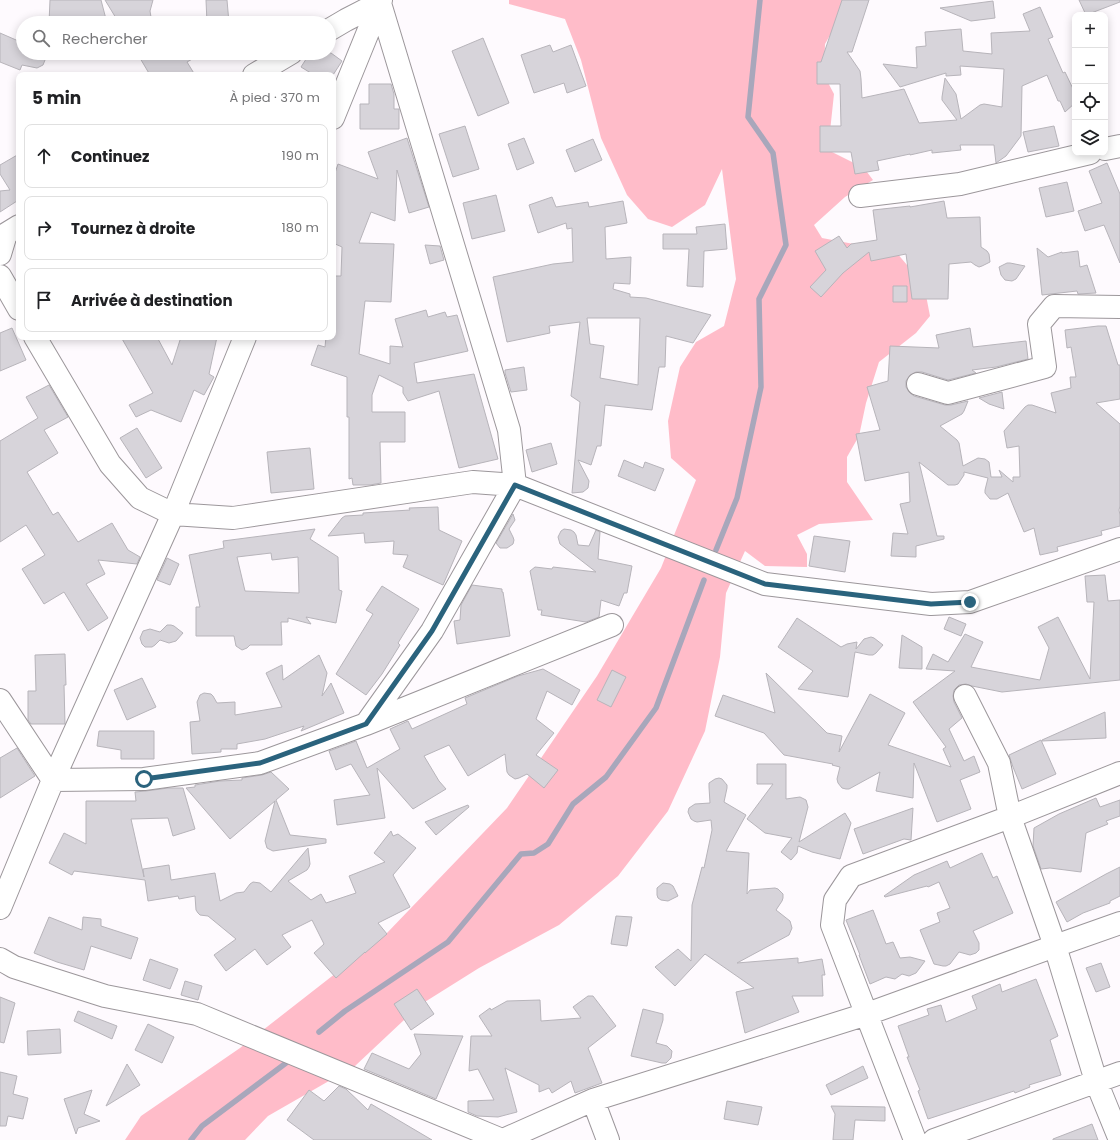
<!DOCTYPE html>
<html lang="fr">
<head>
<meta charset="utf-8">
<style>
  body { margin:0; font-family:Poppins,sans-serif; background:#f6f6f6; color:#202124 }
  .controls { position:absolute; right:12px; top:12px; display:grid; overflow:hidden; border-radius:8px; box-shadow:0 2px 10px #0003 }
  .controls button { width:36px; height:36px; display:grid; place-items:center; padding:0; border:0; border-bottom:1px solid #e0e0e0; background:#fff; color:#202124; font:20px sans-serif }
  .stop { position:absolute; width:12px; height:12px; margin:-9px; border:3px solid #2a637d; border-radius:50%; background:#fff }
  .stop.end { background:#2a637d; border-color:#fff; box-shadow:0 1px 4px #0008 }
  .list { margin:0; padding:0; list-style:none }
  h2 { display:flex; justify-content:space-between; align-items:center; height:52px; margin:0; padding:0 16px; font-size:17px }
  h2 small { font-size:13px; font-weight:400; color:#757577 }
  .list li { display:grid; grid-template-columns:26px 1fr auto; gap:12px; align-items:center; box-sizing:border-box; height:64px; margin:0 8px 8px; padding:0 8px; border:1px solid #e0e0e0; border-radius:8px }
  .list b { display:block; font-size:15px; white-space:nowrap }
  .list em { font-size:13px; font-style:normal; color:#757577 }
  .icon { flex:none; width:22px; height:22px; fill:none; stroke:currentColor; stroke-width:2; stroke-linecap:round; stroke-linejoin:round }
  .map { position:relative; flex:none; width:1120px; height:1140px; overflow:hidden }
  .search { position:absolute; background:#fff; box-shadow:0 2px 10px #0003; left:16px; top:16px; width:320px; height:44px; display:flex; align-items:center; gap:10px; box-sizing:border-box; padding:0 14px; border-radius:22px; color:#757577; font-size:15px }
  .panel { position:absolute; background:#fff; box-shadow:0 2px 10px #0003; left:16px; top:72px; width:320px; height:268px; border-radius:8px }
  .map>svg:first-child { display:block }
  .green { fill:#ffbcc9 }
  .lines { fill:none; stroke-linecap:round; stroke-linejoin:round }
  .stream { stroke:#a8a7bb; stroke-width:5.5 }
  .building { fill:#d7d4da; stroke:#b7b4ba; fill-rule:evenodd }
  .minor-casing { stroke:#9c979b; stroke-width:24 }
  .minor { stroke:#fff; stroke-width:22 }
  .route { stroke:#2a637d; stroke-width:5 }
</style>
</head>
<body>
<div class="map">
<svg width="1120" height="1140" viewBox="0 0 1120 1140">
  <rect width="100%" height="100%" fill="#fefafe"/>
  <!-- green -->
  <path class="green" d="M509,0H850L825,44L824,75L834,94L828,150L864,168L873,180L845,197L814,225L822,238L896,252L924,285L930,316L916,333L879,362L866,403L859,436L847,457V482L873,520L819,524L797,535L807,554V567L765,566L745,551L726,593L720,657L705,731L668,811L618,876L559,925L479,968L420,1005L355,1066L268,1116L245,1140H125L141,1116L240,1048L386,934L507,808L597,676L661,568L696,480L671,458L668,421L680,367L696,342L724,326L736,279L722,169L705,205L672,227L648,219L627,195L601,138L581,60L565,19L509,4Z"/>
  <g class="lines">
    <!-- stream -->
    <path class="stream" d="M716,550L737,498L761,387L759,299L786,245L773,153L748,117L760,0
      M319,1032L345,1011L448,942L521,854L534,853L548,844L573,804L606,777L656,708L704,580
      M191,1140L202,1126L286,1063"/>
  </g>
  <!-- building -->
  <path class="building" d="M50,0H101L107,23H49Z
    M105,0H153L150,11L152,23H119Z
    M206,0H227L229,23H207Z
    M842,0H869L852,52H847L860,71L861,79L862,98L904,89L919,123L957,120L942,100V97L945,78L956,94L961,119L980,105L984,104L1002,107L1004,69L960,66L961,75L946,76V73L900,87L883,64L917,68L916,47L926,46L925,32L961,29L963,51L992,54L991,33L1030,31L1023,14L1040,7L1053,37L1048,39L1063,73L1065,72L1075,93V103L1065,112L1060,101H1058L1047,75L1022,86L1021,136L1006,156L996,163L994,145H960L961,150L932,153V150L910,155V154L877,161L879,170L855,174L851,152H820V126H841L840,84H817V62H821Z
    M1079,0H1120V2L1086,15Z
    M993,1L995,18L971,21L940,8Z
    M0,33L23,43V53H44L45,60L43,65L37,68L22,65L20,70L0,62Z
    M483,38L509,103L478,116L452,51Z
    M550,45L553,52L571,45L586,86L567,93L564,83L534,93L521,55Z
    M137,53H203L187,62L195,75H150Z
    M310,53H331L342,61L333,75H314L301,67Z
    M369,84H391L394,94V109H399V129H360V104H369Z
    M465,126L479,169L453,177L439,134Z
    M1054,126L1059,146L1028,152L1023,132Z
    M407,138L429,207L409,213L397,170L395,221L371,212L359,243L394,244L391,302L365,301L359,354L390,364V346L403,347L395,319L426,310L428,317L445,312L447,317L457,315L468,351L414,363L417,383L474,374L498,459L459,468L439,391L408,401L403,393V387L379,375L372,395V412H405V442H380L381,483L370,485H353L352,478L349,479V417H347V377L311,365L318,345L325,347L326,337H333V290L335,276H341L342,247L333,243V179L338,164L378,179L368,152Z
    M524,138L534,163L517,170L508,144Z
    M593,139L602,160L575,172L566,150Z
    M19,154V205L17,201L0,212V191L10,190L0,174V165Z
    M1107,163L1120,194V263L1104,225L1085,231L1078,211L1102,203L1089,171Z
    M1067,182L1074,211L1046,217L1039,188Z
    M496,195L505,231L472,239L463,203Z
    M552,197L556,207L588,202L589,207L623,201L627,223L605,227L606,259L631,257L630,284L614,283L613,289L630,294V297L646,298L711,315L693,343L666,336L665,367H659L652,410L605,405L601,446H597L591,465L578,460L589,481L588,488L583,492L572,493L580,402L571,396L580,322L549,326L550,333L507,342L493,277L553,264L573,262L572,228L567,229L566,223L538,233L529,205ZM587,318H640L638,385L600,378L604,346L590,344Z
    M944,201L947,218L980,217L981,247L987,251L989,254L990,262L982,266L979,267L975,265L971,262L949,264L948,299H912L906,254L871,261L869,252L843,273L821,297L810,287L826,270L815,251L839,236L847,248L851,244L877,240L873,210L910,206V207Z
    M725,224L727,249L704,251L703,287L687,286L689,249H663V234H697L696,227Z
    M425,245L440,246L444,260L430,264Z
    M1037,248L1048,257L1062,252V253L1078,251L1080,267L1087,265L1096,293L1078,294L1077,291L1042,295Z
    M1007,263H1010L1025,266L1016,279L1012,281L1005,280L1001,275L999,267Z
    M893,286H907V302H893Z
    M1098,326H1106L1118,365H1120V399L1096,403L1120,424V506L1119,510L1120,515V526L1101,531L1102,535L1057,547L1058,551L1040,555L1034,528L1024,532L1008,493L997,499H990L985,493V490L988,478L964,472V475L958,484L955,485H948L919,462L937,536H944V539L916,546V557L891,556L893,533L908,534L900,504L910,502L909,472L865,481L856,434L880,430L867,387L888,381L890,346L939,348L936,335L970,328L973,347L1026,341L1028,359L996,367L972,370L976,373L948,380L922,372H916L910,375L906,381V387L909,392L914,396L945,405H951L968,401L964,411L962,414L940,426L957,440L959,443L963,466L978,458L985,459L989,462L991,477H1002L999,470L1013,482V477H1020L1019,446L1007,448L1004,431L1025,407L1028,405H1032L1056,413L1051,393L1071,388L1070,377H1076L1071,347L1067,348L1065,330Z
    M12,328L26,360L0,371V333Z
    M121,337H157L172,365L181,337H217L209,374L214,377L204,395L194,390L181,422L151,410L136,417L129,405L153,393Z
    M524,367L527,390L511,392L505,373V370Z
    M49,385L68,417L44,430L58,453L27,472L53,515L58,512L78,542L112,523L128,550L140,557L137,564L98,560L105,574L86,584L108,618L88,631L64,592L44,604L22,569L45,555L26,525L0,542V441L38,418L26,397Z
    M1002,392L1004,409L989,404L979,398Z
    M137,428L162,468L146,478L120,438Z
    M551,443L557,464L532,472L526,450Z
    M310,448L314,489L271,493L267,452Z
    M624,460L643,468L645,462L664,469L655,491L618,476Z
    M438,507L439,530L462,541L443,585L403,567L408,555L393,554L394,541L365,543L364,533L328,536L342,518L345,516L363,515V513L410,510L409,508Z
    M513,514L515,520L509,529L513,537L514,540L513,544L507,548H500L496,543Z
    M315,529L310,539L338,557L339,590L342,591L336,623L306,617L311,624L288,618V622H281L282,645H250L247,648L242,650L236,646L234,636H196V607H200L189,555L224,548L223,541ZM271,553L272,560L298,557L299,593L245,591L237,557Z
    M564,529L571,530L574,532L576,535L578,545L589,546L596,530L600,532L598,559L632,566L627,593H624L619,606L601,600L599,617L586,622L541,615L542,610H538L530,571L535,567L552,569L553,567L596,572L560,544L558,537L561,531Z
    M814,536L850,541L845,572L809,566Z
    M167,558L179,564L170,585L157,580Z
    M1105,575L1108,601L1120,600V680L1002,692L972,686L966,684L959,685L954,690L953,696L954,702L962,718L949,729L964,761L974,756L980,772L960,780L971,809L937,822L914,763L913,798L876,791L880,772L849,789H846L842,788L838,783L837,779L840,767L832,765L833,764L784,755L764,733L715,716L723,695L775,713L766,673L827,733L842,736L839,752L870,694L905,713L888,745L951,767L943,749L946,747L913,702L955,671L926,669L933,654L948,662L965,634L983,642L971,667L1040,680L1049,648L1038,627L1058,617L1090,679L1094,602H1087L1085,576Z
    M472,585L502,589V592H503L510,636L457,644L454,621L460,620L461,605Z
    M382,586L419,609L398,643L400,645L382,674L366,695L336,674L373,614L366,610Z
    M949,617L966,624L961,636L944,629Z
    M797,618L841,647L847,644L857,642L856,649L864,639L871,637L874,638L883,645L876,653L873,655H869L855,652L848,697L798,689L813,671L778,647Z
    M167,625H171L174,626L183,633L176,641L169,643L160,640L155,645L152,647H145L142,644L140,638L143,631L150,629L160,632Z
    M902,635L922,647V669L899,668Z
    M65,654L66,685H64L65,724H31L28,720V691H36L35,655Z
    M319,655L327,673L322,696L331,683L344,713L301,731L304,726L265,739L237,744V749H221V752L192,754L190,722L200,721L197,702L200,695L204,693L211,694L213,696L217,703L235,702V715L282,707L266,673L282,665L283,680Z
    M543,669L580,690L572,705L547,691L536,719L554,733L536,755L558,770L544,788L527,774L519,778L515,779L509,775L507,772L505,754L468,776L449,745L424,756L439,781L446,789L413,809L377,768L385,818L337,825L334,800L370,795L351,764L336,770L329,751L356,741L367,768L400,749L390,729L408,721L412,729L467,704L465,698L518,676Z
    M612,670L626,677L611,707L597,700Z
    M142,678L156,707L127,720L114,690Z
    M1105,712L1106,738L1042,741V740Z
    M99,731H154V759H121V750L97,746Z
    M1041,740L1056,774L1022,789L1013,767L1009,755Z
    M17,748L35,776L0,798V758Z
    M757,764H786V799L800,797L806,800L808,807L799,842L845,813L851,823L840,859L812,852L798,846L797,853L791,860L781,852L792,838L765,833L747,819L773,784H757Z
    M271,772L289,789L276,800L290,835L326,839V843L273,851L267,848L265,841L275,801L230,839L186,788L195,787V785L220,781L242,780V778L262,775Z
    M719,778L722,779L727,785V788L724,802L746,815L726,851L749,853L747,894L750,890L775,888L778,889L783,894V898L782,901L776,910L790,921L792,928L789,935L737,963L798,958V963L822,959L825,975H822L823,996H792L799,1012L745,1033L736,992L754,988L705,954L675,986L655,967L678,949L691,961L692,905L702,867L704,868L712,830L711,820L697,822L694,821L691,819L688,812L689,808L695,804L710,803L709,787V783L715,779Z
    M168,788H183L195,829L173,836L168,818L131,819L144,877L143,869L169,865L171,880L215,873L220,901L236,893L244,892L250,884L253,882L260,883L271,892L308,848L310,864L309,867L307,870L288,881L311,900L321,894L326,903L356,893L349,876L385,862L374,853L391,831L393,836L398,834L416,848L393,875L410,907L378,923L387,934L365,953V952L336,978L314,953L324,944L312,920L282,935L291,947L267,965L255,949L226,971L214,955L236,939L208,916L200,915L198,913L196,910L195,896L179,899L178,896L148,901L145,880L74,871L72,875L49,863L64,833L86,844V801H136L135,792L146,791Z
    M1096,798L1100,807L1120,800V816L1106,821L1108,824L1086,833L1081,872L1050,868L1041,869L1033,846L1034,828L1059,814Z
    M468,805L469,807L436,835L425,822Z
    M913,808L911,840L904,839L863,854L854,829Z
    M982,853L993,878L997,876L1013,913L973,931L979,943V950L976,953L970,955L959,952L950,964L946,966H943L934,964L920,930L940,922L937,913L950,908L939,882L928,887L927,886L885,897L884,896L914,875L947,861L950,868Z
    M1120,867V896L1110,901V903L1083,913L1067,922L1056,902L1106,874Z
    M663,883L670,884L673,886L678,896L668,901L661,900L658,898L657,895V888Z
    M873,910L886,944L893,942L900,958L910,957L925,961L916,973L909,976L902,974L895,979L886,977L870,984L859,955H860L846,920Z
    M616,916L632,917L627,946L611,944Z
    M49,917L82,930L83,917L101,919V926L138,938L131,959L91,946L84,970L57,962L34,953Z
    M150,959L178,969L170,989L143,980Z
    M1101,963L1110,987L1096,992L1086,968Z
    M1036,979L1058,1036L1050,1040L1061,1075L1029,1085L1030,1087L1015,1093L1014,1091L928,1119L918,1091L920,1090L907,1057H909L898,1026L929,1015L927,1009L941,1005L946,1022L977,1009L972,996L1000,984L1002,992Z
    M185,981L202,986L198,1000L181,995Z
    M417,989L434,1014L411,1030L394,1004Z
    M588,996H593L616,1026L588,1048L602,1083L575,1093L571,1081L552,1093L549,1088L539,1092V1085L505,1068L517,1112L498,1117L477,1116L468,1112V1101L494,1100L478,1069L469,1071L471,1036H492L479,1016L490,1008L491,1010L507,1001L540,1000L541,1021L581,1018L573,1007Z
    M0,997L15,1003L4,1043L0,1042Z
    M643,1009L663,1014V1020L656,1043L667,1046L672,1051L671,1058L666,1063H662L631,1056Z
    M78,1011L117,1026L112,1039L74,1021Z
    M148,1024L174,1037L162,1063L135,1050Z
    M60,1029L61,1053L28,1055L27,1031Z
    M414,1034L463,1036L436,1099L364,1069L372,1053L409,1069L421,1054Z
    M127,1064L140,1085L106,1106Z
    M863,1066L868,1078L831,1095L826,1085Z
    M0,1072L17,1076L13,1094L28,1098L23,1119L8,1116L6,1126H0Z
    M339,1086L346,1089L368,1110L371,1104L432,1140H314L287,1120L309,1090L324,1101Z
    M92,1090L84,1114L100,1121L78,1128L76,1134L64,1099Z
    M727,1101L762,1107L758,1125L724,1119Z
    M831,1106L885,1107V1121L855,1120L853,1140H833L835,1114Z
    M1092,1124L1098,1140H1053V1139Z"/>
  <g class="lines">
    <defs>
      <path id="minor" d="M329,30L346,20L379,3
        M254,75L291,53
        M333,118L381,0
        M1105,149L1120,146
        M860,196L960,184L1090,153
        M0,254L6,234L19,226
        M0,276L19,309
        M35,337L110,464L140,498L173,514L233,518L473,482L515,485L765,584L931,604L970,602L1120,549
        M918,384L948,393L1045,367L1039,324L1054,306L1120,307
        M965,696L999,763L1010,817L1055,946L1096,1081L1120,1140
        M0,700L53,780L144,779L260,763L366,724L432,631L515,485L509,430L379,0
        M366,724L612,625
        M0,908L53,780L173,514L245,337
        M0,959L14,967L105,996L197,1014L502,1140
        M593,1100L608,1140
        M503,1140L593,1100L867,1014L1055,946L1120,923
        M915,1140L832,925L835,900L851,876L1010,817L1120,773
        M934,1140L1120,1073"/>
    </defs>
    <!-- minor casing -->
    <use href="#minor" class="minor-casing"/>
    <!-- minor -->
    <use href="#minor" class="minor"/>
  </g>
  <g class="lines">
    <!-- route -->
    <path class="route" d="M144,779L260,763L366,724L432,631L515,485L765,584L931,604L970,602"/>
  </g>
</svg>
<div class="controls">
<button>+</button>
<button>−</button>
<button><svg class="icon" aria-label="locate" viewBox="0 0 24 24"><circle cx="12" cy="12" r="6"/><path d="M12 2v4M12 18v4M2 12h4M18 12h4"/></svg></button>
<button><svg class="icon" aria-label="layers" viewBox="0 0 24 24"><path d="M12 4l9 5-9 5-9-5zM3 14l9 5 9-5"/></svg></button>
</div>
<div class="stop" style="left:144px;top:779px"></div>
<div class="stop end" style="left:970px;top:602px"></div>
<div class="search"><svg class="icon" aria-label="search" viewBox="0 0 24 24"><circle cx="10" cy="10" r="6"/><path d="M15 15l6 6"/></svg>Rechercher</div>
<section class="panel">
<h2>5 min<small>À pied · 370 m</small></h2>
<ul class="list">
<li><svg class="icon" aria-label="ahead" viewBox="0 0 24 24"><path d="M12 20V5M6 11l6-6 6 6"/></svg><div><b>Continuez</b></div><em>190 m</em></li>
<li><svg class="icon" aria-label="right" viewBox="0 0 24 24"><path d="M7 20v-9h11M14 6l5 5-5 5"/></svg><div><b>Tournez à droite</b></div><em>180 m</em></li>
<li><svg class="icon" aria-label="arrive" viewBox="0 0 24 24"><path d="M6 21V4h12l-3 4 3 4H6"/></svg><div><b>Arrivée à destination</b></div></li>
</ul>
</section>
</div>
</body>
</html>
